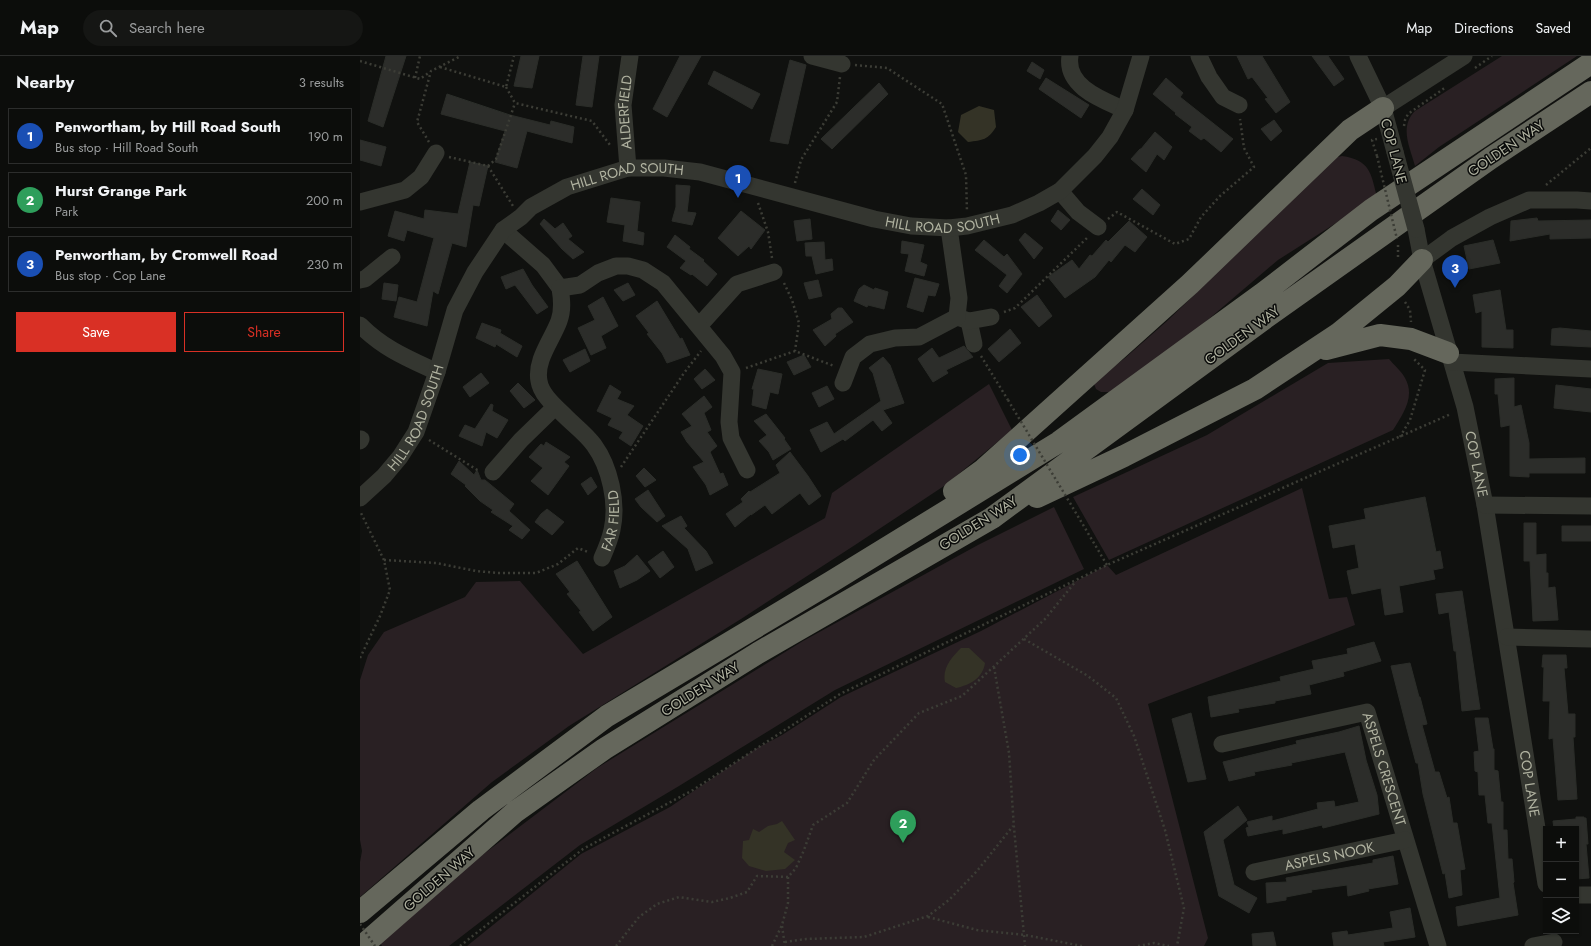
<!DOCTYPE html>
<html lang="en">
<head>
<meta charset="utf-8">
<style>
  body { margin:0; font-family:Jost,sans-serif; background:#151614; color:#f1f3f6 }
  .controls { position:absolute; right:12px; bottom:12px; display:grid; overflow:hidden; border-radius:0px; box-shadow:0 1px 3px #0004 }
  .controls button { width:36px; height:36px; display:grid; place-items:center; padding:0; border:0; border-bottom:1px solid #2c2d2c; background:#0c0d0b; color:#f1f3f6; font:20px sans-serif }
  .you { position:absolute; left:660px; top:399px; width:14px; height:14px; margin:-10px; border:3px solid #fff; border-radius:50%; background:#1a73e8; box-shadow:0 0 0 6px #1a73e833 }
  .badge { display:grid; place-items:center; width:26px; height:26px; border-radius:50%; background:#d93025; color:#fff; font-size:13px; font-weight:700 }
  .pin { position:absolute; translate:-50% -33px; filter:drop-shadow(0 1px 2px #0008) }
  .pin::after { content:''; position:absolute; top:21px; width:14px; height:12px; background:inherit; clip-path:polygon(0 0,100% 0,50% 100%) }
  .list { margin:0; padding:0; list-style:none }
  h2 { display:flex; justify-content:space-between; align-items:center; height:52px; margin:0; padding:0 16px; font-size:17px }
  h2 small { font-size:13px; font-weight:400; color:#9a9c9d }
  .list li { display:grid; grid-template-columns:26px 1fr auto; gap:12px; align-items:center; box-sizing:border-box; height:56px; margin:0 8px 8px; padding:0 8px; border:1px solid #2c2d2c; border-radius:0px }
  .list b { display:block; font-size:15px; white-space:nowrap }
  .list p { margin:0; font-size:13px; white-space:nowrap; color:#9a9c9d }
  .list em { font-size:13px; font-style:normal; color:#9a9c9d }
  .actions { display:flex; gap:8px; padding:12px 16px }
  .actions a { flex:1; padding:9px 0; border:1px solid #d93025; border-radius:0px; text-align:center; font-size:14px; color:#d93025 }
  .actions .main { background:#d93025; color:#fff }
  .icon { flex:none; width:22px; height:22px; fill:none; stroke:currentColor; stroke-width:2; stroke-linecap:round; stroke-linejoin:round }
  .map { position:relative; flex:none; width:1231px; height:890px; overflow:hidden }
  header { display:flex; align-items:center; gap:24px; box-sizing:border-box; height:56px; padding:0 20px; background:#0c0d0b; border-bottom:1px solid #2c2d2c }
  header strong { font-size:19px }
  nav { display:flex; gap:22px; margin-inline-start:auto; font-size:14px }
  .search { width:280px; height:36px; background:#151614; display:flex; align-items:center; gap:10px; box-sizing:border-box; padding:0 14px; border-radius:22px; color:#9a9c9d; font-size:15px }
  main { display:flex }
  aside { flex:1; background:#0c0d0b }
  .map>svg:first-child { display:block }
  .green { fill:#292023 }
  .water { fill:#343326 }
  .building { fill:#2c2d2a; stroke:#2b2d29 }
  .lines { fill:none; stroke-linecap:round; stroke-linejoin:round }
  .path { stroke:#3c3d36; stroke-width:2.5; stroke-dasharray:2 3; stroke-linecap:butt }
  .minor { stroke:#343630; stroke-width:17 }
  .highway { stroke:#65675c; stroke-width:22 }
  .path-bridge { stroke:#3c3d36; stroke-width:2.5; stroke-dasharray:2 3; stroke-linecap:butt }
  .minor-bridge { stroke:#343630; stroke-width:17 }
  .labels { text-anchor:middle; stroke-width:3; stroke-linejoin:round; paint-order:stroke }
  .street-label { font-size:14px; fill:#b0b2a0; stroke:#0b0c0b }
</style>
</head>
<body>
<header>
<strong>Map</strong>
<div class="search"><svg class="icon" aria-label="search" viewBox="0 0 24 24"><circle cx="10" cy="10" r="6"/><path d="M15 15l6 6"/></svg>Search here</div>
<nav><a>Map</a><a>Directions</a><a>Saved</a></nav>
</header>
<main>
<aside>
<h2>Nearby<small>3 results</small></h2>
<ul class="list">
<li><span class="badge" style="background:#1a4fb4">1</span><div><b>Penwortham, by Hill Road South</b><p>Bus stop · Hill Road South</p></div><em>190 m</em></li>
<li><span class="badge" style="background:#2e9e5b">2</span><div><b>Hurst Grange Park</b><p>Park</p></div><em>200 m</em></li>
<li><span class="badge" style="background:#1a4fb4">3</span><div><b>Penwortham, by Cromwell Road</b><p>Bus stop · Cop Lane</p></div><em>230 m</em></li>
</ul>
<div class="actions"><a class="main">Save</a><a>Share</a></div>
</aside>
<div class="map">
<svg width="1231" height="890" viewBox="0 0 1231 890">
  <rect width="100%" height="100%" fill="#10110f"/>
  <!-- green -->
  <path class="green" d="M1142,0H1217L1079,91L1055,110C1050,91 1039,71 1055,55Z
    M982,100C1010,104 1011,117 1017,141L918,204L830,279L750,336H741L736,333L734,328L739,322L765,302L806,266L831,242L867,201L973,102Z
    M1029,303C1034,309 1042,316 1045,322C1056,341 1042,359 1033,374L749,504L713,441L847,379L968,307Z
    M629,328L652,374L584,430L495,489L381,563L209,670L132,726L0,841V806L2,795L0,784V624L8,599L24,576L105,541L116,526L160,525L223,598L465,462L472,437Z
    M942,432L969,543L987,541L995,569L788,648L848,882L844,890H107L221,798L310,751L397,692L422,679L481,641L621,575L747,509L756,519Z
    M694,451L724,513L475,634L319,730L220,789L89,890H22L18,884L117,803L237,712L443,585L618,489Z"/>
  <!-- water -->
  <path class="water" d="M619,50L634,54L636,71C628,84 623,84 608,86L598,76L601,59Z
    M601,592H609L625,607C623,622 610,629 596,632L585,626C582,612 592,601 601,592Z
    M422,765L435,784L428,787L424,796L435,804L425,813L406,815L389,810L382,802L383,785L389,784L393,773L399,776L408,770L417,768Z"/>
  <!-- building -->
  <path class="building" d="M26,0H46L23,71L8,65Z
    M161,0H179L172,32L154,30Z
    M223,0H239L232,51L216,49Z
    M320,0H341L307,61L293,53Z
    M877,0H902L930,46L916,57L905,43L908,42L892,21L888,23Z
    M952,0H968L984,23L974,30Z
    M430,4L446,9L428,88L410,85Z
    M672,6L684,14L680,23L667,15Z
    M354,15L400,38L392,53L348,28Z
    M686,22L729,49L721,62L679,33Z
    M806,22L823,37L820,41L873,83L861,96L844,82L841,84L829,75L832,71L815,58L816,57L793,38Z
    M519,27L528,38L472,93L461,83Z
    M87,38L150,59L190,69L191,65L214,71L212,87L167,75L157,112L135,106L145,75L81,58Z
    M914,64L922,75L911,85L901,73Z
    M795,76L812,91L804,104L797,98L786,116L771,103L780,93H781Z
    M0,84L26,91L21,110L0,104Z
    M110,106L128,110L119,150L113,149L106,191L92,187L78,238L73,235L67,270L34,261L39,241L57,246L74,182L47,174L44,185L28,180L35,155L64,163L65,154L98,158Z
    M316,129L330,130L327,156L336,157L332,169L312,165L316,151Z
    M782,133L800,149L793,159L773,143Z
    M251,142L280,146L277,175L284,177L283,189L263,185L265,169L247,166Z
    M698,154L710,164L701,174L691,165Z
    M381,155L405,174L391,193L389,190L378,200L358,182Z
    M1177,162L1178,165L1231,164V182L1190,183V178L1150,185L1151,165Z
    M184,163L195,173L203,167L212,180L208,183L224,196L213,203L202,193L180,168Z
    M450,163L452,183L437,185L434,165Z
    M769,165L787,181L775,196L765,189L751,206L749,204L735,221L705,242L688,221L712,204L719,213L730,199L732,200L746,184L748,186Z
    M665,177L683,192L674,203L659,184Z
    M315,179L330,191L329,193L344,204L343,205L357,218L347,230L332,218L331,219L320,212L326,205L307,191Z
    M624,184L644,201L647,198L662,218L647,237L639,230L647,219L615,194Z
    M1133,184L1140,207L1109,213L1104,190Z
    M542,185L564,189L560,206L567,209L564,220L545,215L549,198L541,197Z
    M464,186L465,204L472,203L473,214L456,218L452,200H446L445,187Z
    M163,213L172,229L188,251L177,258L155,229L146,233L141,221Z
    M555,222L579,228L575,240L568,239L563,256L547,251Z
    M458,224L462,240L449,243L444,227Z
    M24,227L38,229L36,245L22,243Z
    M268,227L275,239L263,245L254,234Z
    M504,229L514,234L515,232L528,236L524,253L508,249L507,251L494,245L499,233Z
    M1140,234L1146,274H1153V292L1122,291V255L1116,257L1113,239Z
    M677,239L692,260L679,271L661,251Z
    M243,241L258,270L241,280L246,292L231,299L218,272L235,264L228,250Z
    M297,245L320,283L322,282L330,299L307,307L302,297L287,278L289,277L276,260Z
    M478,252H482L493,266L475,278L476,280L465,290L453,274L472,263L471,258Z
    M122,267L141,274L140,277L162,290L157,301L136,288L135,291L116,282Z
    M1200,272L1231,275V291L1191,289L1192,273Z
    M650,273L661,287L639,306L628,293Z
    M604,290L613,301L586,314L588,317L573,326L558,303L572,292L579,302Z
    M225,293L230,305L210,316L203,304Z
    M444,299L451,311L434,319L427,306Z
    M523,301L530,309L544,347L523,354L532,367L522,375L513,364L485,385L483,383L461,396L450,374L467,366L474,378L521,345L513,317L509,312Z
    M345,313L355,324L342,333L334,323Z
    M398,313L422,318L418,338L410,336L406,353L392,349L394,333H392Z
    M121,317L129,327L110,341L103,331Z
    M1154,322V351L1161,349L1169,387V403L1225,402V417H1169V421L1150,420V369L1141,371L1138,338H1135V323Z
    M158,327L175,344L164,352L150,335Z
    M250,329L261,336L257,343L274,350L267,359L283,370L271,390L259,382L263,376L248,369L252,362L237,355Z
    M1196,329L1231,333V356L1194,352Z
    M467,330L474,343L459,351L452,337Z
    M344,340L352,351L344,357L351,374L347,376L357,390L350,396L360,418L363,417L368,429L350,439L346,429L333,411L344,406L327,386L321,376L332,370L322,358Z
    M131,348L133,349L132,355L148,364L137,382L126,376L122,390L99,380L105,369L115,373Z
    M406,358L425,382L424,383L431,393L413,404L409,396L399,385L407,379L394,365Z
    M186,386L210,401L204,406L209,410L188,439L171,425L183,412L169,401L181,388L184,390Z
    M430,396L448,420L461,440L449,449L440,437L412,458L405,449L391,459V458L375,471L366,458L383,446L381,443L389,435L390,436L420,417L416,409Z
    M99,405L114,419L117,414L121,424H125L154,448L149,455L170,474L162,483L149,474L153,470L131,456L133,454L120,445L105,430L106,429L91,418Z
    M284,412L296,424L285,431L276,420Z
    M231,421L237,431L228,439L221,428Z
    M288,434L305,460L297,466L281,451L275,443Z
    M1065,441L1076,496L1080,495L1083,512L1073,514L1075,523L1039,530L1043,556L1025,559L1021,532L992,538L987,515L999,512L995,488L973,492L969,470L1006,463L1004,453Z
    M187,453L204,466L192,479L175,466L181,458Z
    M321,460L327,470L324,472L346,495L353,507L336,515L328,493L302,470Z
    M1164,467H1176V499L1186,498V517H1188V532L1195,531L1198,564L1173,565L1170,505H1164Z
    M1202,470H1231V485H1202Z
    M303,495L314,511L300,522L288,506Z
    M277,499L290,515L277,524L260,532L254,515L265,510Z
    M217,505L252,561L233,575L219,556L221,555L207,538L210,536L196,518Z
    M1102,535L1120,653L1102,655L1096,595H1094L1089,556L1079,558L1076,538Z
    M1014,586L1021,605L983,616L984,620L949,629L951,638L915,645V647L878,653L879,656L851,661L848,641L921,625L920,621L954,613L952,605L988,598L987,593Z
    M1183,599H1206L1207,612H1204L1208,658H1215V681H1213L1217,743L1198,744L1193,682L1189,683L1190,645H1183L1184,611H1182Z
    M1050,607L1059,641H1060L1067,668L1062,669L1075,716H1079L1087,742L1089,741L1093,767H1097L1105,813L1100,814L1102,839L1089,842L1085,817L1083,818L1063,738L1058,707H1056L1047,673L1031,610Z
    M831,657L846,723L828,726L812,663Z
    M1115,662H1128L1133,693H1134V714L1138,715L1141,746H1143V774H1147L1148,803H1152L1154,826L1153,827L1158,859L1098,870L1096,851L1140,842L1132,767H1128L1125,739H1119L1118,716L1115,715L1114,696L1119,695Z
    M999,670L1006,704L1017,739L1019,758L963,772L962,769L923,778V773L888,780L886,772L889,771L887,766L912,760V765L958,753L957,747L974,745L975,751L999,746L985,696L931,707L932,709L894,716L895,719L869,725L863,706L937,688L936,685L979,676Z
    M878,750L887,764L863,784L874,829L897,842L889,857L859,840L844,776Z
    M1216,761H1224V762H1226L1228,788H1226L1229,822L1216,823V773H1194L1193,765L1216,763Z
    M1033,800L1038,828L1008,833L1009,835L988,840L987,829L951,834L952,836L926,841V844L907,847L906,827L927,826L926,822L1013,807V804Z
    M1050,852L1055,881L1023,886L1024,890H974L972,877L987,875L988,879L1033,872L1030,856Z
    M913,876L916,890H893L892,878Z"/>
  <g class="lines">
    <!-- path -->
    <path class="path" d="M0,5L60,23L70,16
      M495,9L527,12L582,48L606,119L607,156
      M80,11L146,31L154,0
      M1115,12L1132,0
      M55,22L60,0
      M146,31L155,47L232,65L250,89
      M1044,70L1045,64L1048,58L1086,31
      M69,86L57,66L71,15L101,0
      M1017,100L1012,84L1017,83
      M89,101L128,110L153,150
      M128,110L136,103L155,47
      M435,127L441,104L477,46L480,21
      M1186,129L1231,92
      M398,147L408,176L412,202
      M748,163L757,156L815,188L829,183L841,161L860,140L894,111L884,92L880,63
      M1038,189V204
      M424,227L432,244L439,267L435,295
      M1045,246L1050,254L1051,266
      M644,256L655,252L728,181
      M621,300L648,344
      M386,312L435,295L474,310
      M1040,381L1050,364L1065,314L1054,303
      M69,384L119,415
      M261,411L324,317L341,295
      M710,447L747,509
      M24,504L76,507L116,515L138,517H176L198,508L218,492L228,496
      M664,583L728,620L756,642L774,680L805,774L824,852L817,890
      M0,602L20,560L30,534L24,504L0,455
      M634,611L649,697L654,772L665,890
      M568,861L617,874L665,879L722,890
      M422,870L425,890
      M425,886L446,883L504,881L568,860L589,844L617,815L653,770
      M100,890L223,793L333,734L480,638L747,509L1091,358
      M256,890L279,861L297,848L319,841L352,846L370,842L387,836L397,820L428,821
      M412,890L422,869L428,847V821L436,812L444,794L453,769L487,747L514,704L559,657L602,640L685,563L716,525
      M778,890L794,887L809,890"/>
    <!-- minor -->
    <g class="minor">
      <path d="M452,0L482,8"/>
      <path d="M710,0C705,31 743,44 765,54"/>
      <path d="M839,0L849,21L863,41L879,49"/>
      <path d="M998,0L1023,52L1035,96"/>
      <path d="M1023,52L1104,0"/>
      <path id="s1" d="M268,112L263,49L270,0"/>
      <path d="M700,135L718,156L738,171"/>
      <path d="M0,146L45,134L61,121L76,97"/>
      <path id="s2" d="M1056,173L1062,204L1105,351L1125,449L1186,828"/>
      <path d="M143,174L183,209L200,232"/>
      <path d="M1062,204L1092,182L1130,161L1169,144H1217L1231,145"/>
      <path d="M0,224L5,223L32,201"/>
      <path d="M597,261L609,265L614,288"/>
      <path d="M609,265L631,261"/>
      <path d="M0,269C24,293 47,302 77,316"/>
      <path d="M339,270L377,228L414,216"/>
      <path d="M1092,306L1231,313"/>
      <path d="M483,327L493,301L510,288L535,282L559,281L597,261L599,242L589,172"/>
      <path d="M0,385L1,383"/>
      <path d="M133,416L161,384L195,351"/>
      <path id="s3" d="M0,442L24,420L40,401L56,376L77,316L95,254L115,216L143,174L161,161L171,151L207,131L268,112H304L340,116L514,163L551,170L589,172L607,170L652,159L679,147L700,135L735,100L750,81L765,54L781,0"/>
      <path d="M1125,449L1231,450"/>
      <path id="s4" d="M242,502C246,493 250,483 252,474C258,447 250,411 234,389C226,378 215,370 206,361C196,351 181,339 179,325C175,304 192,284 199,265C203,254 202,244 200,232L220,229L238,217L256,210H268L283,214L303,227L363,300L372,316L369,366L371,382L387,414"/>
      <path d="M1147,581L1231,583"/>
      <path id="s5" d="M862,688L1007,656L1078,890"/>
      <path id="s6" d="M894,816L1045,784"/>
      <path d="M1216,839H1231"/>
      <path d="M1173,890L1194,886"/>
    </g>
    <!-- highway -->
    <path class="highway" d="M966,293L1020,279L1051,283L1088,297
      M594,435L624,413L830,228L990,74L1023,52
      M677,441L764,400L895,333L978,278L1037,230L1062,204
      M0,856L121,754L247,660L471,526L699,386L902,238L1011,154L1231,7
      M2,890L155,756L244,693L398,597L632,462L912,257L1131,102L1231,36"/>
    <!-- path-bridge -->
    <path class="path-bridge" d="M1017,100L1037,183
      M648,344L710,447
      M0,868L15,890"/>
    <!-- minor-bridge -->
    <path class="minor-bridge" d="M1035,96L1056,173"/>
  </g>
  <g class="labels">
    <!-- street labels -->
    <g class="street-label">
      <text dy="5" stroke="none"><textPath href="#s1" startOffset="56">ALDERFIELD</textPath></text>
      <text transform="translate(1146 92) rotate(-34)" y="5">GOLDEN WAY</text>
      <text transform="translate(1034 95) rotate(75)" y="5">COP LANE</text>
      <text dy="5" stroke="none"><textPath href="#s3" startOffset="448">HILL ROAD SOUTH</textPath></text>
      <text dy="5" stroke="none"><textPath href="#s3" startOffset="772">HILL ROAD SOUTH</textPath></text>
      <text transform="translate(882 279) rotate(-36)" y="5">GOLDEN WAY</text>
      <text dy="5" stroke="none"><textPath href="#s3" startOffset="100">HILL ROAD SOUTH</textPath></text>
      <text dy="5" stroke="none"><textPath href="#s2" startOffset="243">COP LANE</textPath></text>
      <text dy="5" stroke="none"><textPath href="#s4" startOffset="39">FAR FIELD</textPath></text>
      <text transform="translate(618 467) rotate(-32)" y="5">GOLDEN WAY</text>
      <text transform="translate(340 633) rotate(-32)" y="5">GOLDEN WAY</text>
      <text dy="5" stroke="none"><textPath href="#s5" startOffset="208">ASPELS CRESCENT</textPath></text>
      <text dy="5" stroke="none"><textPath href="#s2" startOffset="567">COP LANE</textPath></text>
      <text dy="5" stroke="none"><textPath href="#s6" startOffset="77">ASPELS NOOK</textPath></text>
      <text transform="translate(79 823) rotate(-41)" y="5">GOLDEN WAY</text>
    </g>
  </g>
</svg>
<div class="controls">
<button>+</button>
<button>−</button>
<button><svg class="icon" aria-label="layers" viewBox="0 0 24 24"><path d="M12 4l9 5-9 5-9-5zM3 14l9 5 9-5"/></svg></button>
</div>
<div class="you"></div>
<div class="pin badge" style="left:378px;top:142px;background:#1a4fb4">1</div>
<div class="pin badge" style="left:543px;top:787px;background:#2e9e5b">2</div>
<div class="pin badge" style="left:1095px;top:232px;background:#1a4fb4">3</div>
</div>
</main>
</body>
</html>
